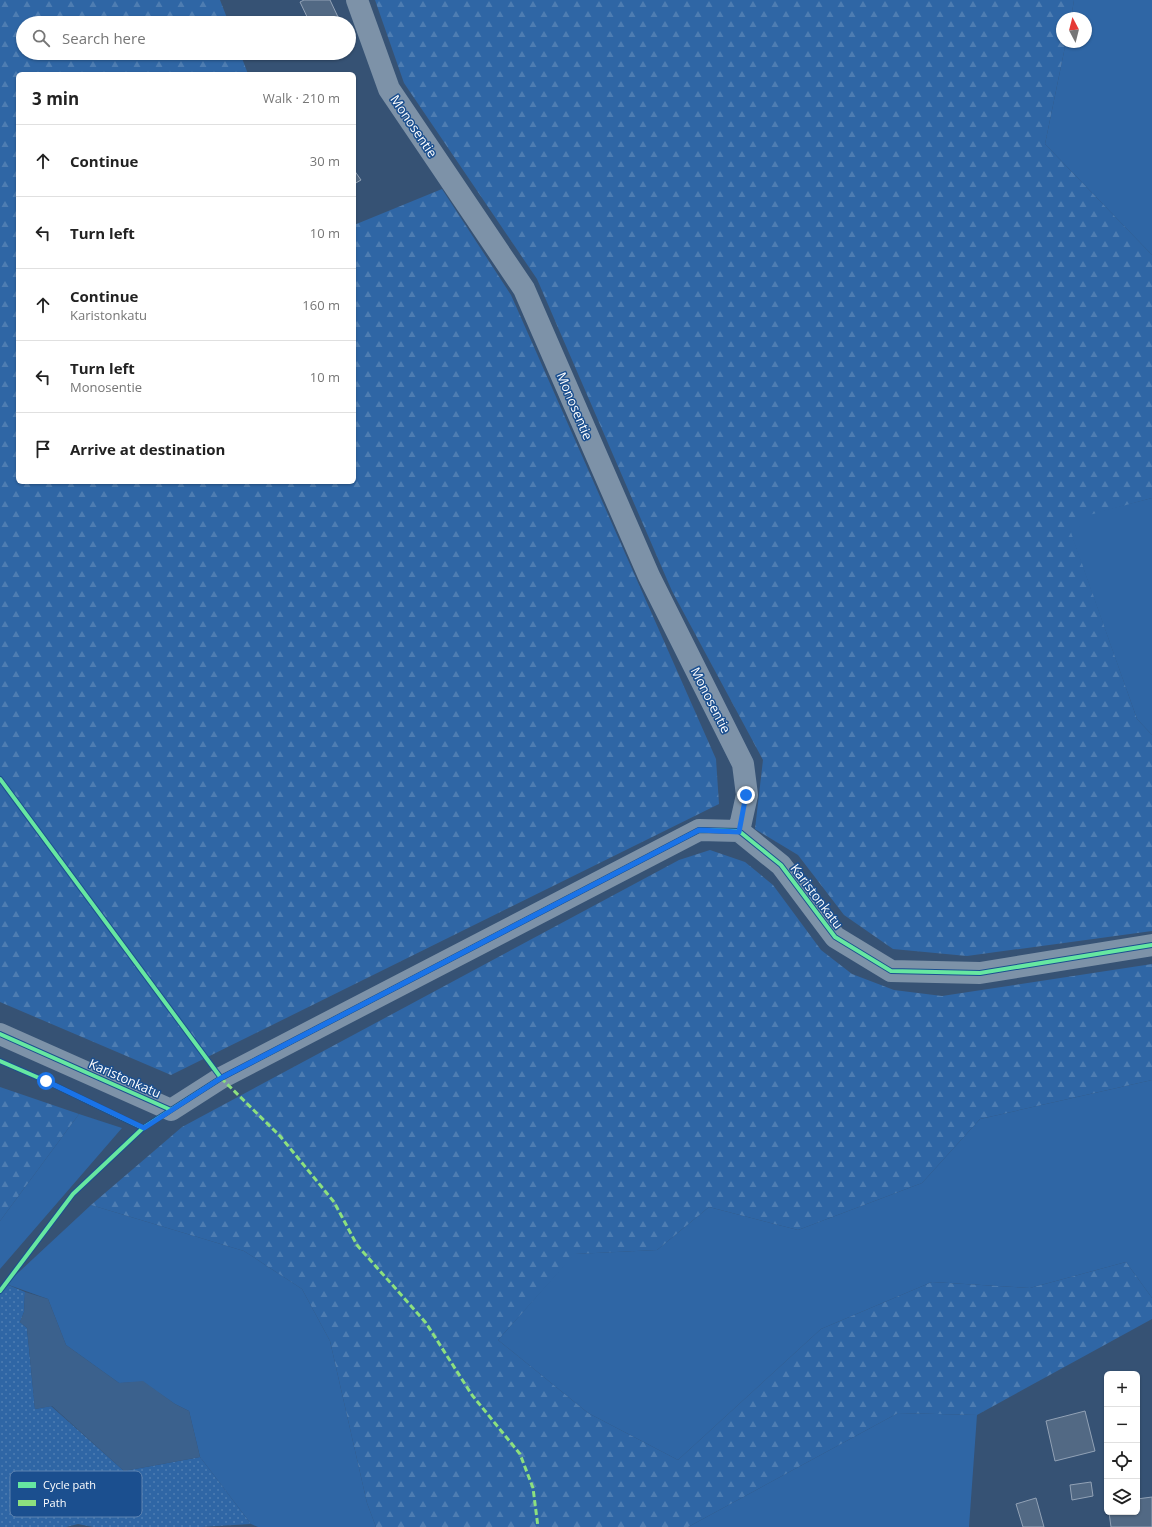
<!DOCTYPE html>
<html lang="en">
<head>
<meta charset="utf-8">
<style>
  body { margin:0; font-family:"Open Sans",sans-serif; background:#f2f2f2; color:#222 }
  .controls { position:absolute; right:12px; bottom:12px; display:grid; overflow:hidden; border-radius:6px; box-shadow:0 1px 3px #0004 }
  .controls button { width:36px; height:36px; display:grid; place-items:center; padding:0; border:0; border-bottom:1px solid #e0e0e0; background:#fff; color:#222; font:20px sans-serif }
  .compass { position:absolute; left:1056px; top:12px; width:36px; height:36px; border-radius:50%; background:#fff; box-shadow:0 1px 3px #0004; rotate:353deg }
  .stop { position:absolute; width:12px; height:12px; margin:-9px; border:3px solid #1a73e8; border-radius:50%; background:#fff }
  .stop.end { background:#1a73e8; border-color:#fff; box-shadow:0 1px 4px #0008 }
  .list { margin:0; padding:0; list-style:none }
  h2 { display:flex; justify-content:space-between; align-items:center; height:52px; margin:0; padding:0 16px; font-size:17px }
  h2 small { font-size:13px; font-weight:400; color:#767676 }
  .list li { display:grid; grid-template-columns:26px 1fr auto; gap:12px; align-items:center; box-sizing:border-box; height:72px; padding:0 16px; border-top:1px solid #e0e0e0 }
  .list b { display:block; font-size:15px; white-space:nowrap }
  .list p { margin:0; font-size:13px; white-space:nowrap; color:#767676 }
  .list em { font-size:13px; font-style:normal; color:#767676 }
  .icon { flex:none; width:22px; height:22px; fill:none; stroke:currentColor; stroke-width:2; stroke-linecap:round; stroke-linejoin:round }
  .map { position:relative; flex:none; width:1152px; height:1527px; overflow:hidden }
  .search { position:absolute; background:#fff; box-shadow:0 1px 3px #0004; left:16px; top:16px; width:340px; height:44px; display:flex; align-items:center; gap:10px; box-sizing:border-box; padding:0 14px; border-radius:22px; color:#767676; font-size:15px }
  .panel { position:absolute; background:#fff; box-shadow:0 1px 3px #0004; left:16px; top:72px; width:340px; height:412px; border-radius:6px }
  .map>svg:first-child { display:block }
  .grass { fill:#2f66a5 }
  .forest { fill:url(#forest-firs) }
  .park { fill:url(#park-dots) }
  .water { fill:#3b618d }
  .building { fill:#526984; stroke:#92a2b6 }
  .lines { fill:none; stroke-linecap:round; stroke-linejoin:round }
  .street { stroke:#7d92a8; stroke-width:22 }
  .quiet { stroke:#8de07e; stroke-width:3; stroke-dasharray:6 3; stroke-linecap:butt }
  .cycleway-casing { stroke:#1b4f8f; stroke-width:6 }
  .cycleway { stroke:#66e7a1; stroke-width:4 }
  .route { stroke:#1a73e8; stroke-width:5 }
  .labels { text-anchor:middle; stroke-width:3; stroke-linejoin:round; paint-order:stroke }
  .street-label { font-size:13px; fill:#fff; stroke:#1b4f8f }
  .key { fill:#1b4f8f; stroke:#5f84b1; stroke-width:1 }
  .key-label { font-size:11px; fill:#fff }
</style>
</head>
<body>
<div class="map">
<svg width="1152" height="1527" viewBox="0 0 1152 1527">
  <defs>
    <pattern id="forest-firs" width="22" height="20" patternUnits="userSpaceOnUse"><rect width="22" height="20" fill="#2f66a5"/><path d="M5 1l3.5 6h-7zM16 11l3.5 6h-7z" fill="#4e7db2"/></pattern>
    <pattern id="park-dots" width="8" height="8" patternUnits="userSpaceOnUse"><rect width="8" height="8" fill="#2f66a5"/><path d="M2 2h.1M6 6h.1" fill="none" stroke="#4e7db2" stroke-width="1.8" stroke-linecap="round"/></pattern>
  </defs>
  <rect width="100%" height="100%" fill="#365274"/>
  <!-- grass -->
  <path class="grass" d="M1074,0H1152V255L1045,144L1066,42H1086V18H1071Z
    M1152,498V735L1137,719L1066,520Z
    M1152,1080V1298L1126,1262L1030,1288L932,1282L821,1329L678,1460L588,1413L498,1340L574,1254L657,1250L709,1207L798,1230L922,1183L980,1119Z
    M79,1114L122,1128L0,1269V1221Z
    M91,1205L244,1251L302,1289L330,1341L367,1503L376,1527H258L251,1524L200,1457L189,1411L175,1404L143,1382L119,1383L66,1345L48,1299L6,1284Z
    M898,1413L977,1415L969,1527H688Z"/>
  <!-- forest -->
  <path class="forest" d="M0,0H220L229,23H23V53H240L248,74H18V482H354V225L442,189L511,295L716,759L719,804L171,1075L0,1002Z
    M375,0H1074L1071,18H1062V42H1066L1045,144L1152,255V498L1067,521L1137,719L1152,735V931L967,956L893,949L844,915L798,855L755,829L763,760L672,591L537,279L404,83Z
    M710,850L745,862L773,885L821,950L852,974L894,990L942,996L1152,964V1080L980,1119L922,1183L798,1230L709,1207L657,1250L575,1254L498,1340L588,1413L678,1460L821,1329L932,1282L1030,1288L1126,1262L1152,1298V1319L977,1415L898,1413L688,1527H376L367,1503L330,1341L302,1289L244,1251L91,1205L182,1127L679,860Z
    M0,1087L79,1114L0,1221Z"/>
  <!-- park -->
  <path class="park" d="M6,1284L25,1292L24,1312L20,1322L27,1328L35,1409L51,1406L124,1471L200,1457L251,1524L201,1527H93L78,1524L66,1527H0V1291Z"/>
  <!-- water -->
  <path class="water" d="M25,1292L48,1299L66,1345L119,1383L143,1381L175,1404L189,1411L200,1457L124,1471L52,1406L35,1409L27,1328L20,1322L24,1312Z"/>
  <!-- building -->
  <path class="building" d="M304,0H330L338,17L324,23H310L300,2Z
    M354,170L361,180L354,184Z
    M1085,1411L1095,1451L1055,1461L1046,1421Z
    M1091,1482L1093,1496L1072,1500L1070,1485Z
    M1152,1497V1527H1111L1109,1512H1137V1499Z
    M1036,1498L1044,1527H1023L1016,1504Z"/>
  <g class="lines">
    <!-- street -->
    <path class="street" d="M357,0L389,89L524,289L649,576L743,764L747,795L739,831
      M0,1034L171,1110L221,1078L699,830L739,831L781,865L835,937L891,971L980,973L1152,945"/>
    <!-- quiet -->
    <path class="quiet" d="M221,1078L280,1136L334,1202L357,1245L426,1323L472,1395L520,1454L533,1488L538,1527"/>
    <defs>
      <path id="cycleway" d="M0,779L221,1078
        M0,1034L171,1110L221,1078L699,830L739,831L781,865L835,937L891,971L980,973L1152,945
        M0,1061L46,1081L143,1128
        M0,1291L73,1194L143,1128L171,1110"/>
    </defs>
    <!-- cycleway casing -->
    <use href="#cycleway" class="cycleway-casing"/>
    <!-- cycleway -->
    <use href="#cycleway" class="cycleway"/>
  </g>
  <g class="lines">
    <!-- route -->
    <path class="route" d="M46,1081L144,1128L221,1078L699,830L739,832L746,795"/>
  </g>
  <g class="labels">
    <!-- street labels -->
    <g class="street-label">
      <text transform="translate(414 126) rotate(56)" y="5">Monosentie</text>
      <text transform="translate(575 406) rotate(67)" y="5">Monosentie</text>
      <text transform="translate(711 700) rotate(63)" y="5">Monosentie</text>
      <text transform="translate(817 896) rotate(53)" y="5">Karistonkatu</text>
      <text transform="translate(125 1078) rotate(24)" y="5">Karistonkatu</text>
    </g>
  </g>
  <!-- legend -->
  <rect x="10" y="1471" width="132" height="46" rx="6" class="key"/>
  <rect x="18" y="1482" width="18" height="6" fill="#66e7a1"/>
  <rect x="18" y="1500" width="18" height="6" fill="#8de07e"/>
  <g class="key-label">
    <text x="43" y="1489">Cycle path</text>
    <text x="43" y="1507">Path</text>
  </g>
</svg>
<div class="controls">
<button>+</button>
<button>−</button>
<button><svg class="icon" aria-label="locate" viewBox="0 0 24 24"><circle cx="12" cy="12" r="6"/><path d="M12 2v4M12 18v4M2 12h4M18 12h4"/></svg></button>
<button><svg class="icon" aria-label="layers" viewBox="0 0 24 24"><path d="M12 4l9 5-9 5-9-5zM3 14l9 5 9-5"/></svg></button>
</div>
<svg class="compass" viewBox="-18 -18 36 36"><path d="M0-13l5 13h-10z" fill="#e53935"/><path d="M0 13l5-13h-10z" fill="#767676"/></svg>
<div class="stop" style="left:46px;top:1081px"></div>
<div class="stop end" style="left:746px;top:795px"></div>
<div class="search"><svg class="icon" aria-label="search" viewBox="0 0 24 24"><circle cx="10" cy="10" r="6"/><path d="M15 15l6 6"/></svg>Search here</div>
<section class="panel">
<h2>3 min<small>Walk · 210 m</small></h2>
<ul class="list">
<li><svg class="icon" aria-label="ahead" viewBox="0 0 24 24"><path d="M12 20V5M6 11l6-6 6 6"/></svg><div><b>Continue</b></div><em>30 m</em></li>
<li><svg class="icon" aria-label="left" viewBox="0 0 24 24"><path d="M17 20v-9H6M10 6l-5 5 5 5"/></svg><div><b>Turn left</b></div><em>10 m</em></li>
<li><svg class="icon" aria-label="ahead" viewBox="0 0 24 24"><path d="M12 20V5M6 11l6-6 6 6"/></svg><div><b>Continue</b><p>Karistonkatu</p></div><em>160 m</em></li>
<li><svg class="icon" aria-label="left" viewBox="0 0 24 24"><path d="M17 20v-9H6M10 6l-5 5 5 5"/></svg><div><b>Turn left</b><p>Monosentie</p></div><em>10 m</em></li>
<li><svg class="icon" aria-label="arrive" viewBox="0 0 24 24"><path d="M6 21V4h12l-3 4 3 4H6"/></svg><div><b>Arrive at destination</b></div></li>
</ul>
</section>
</div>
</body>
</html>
